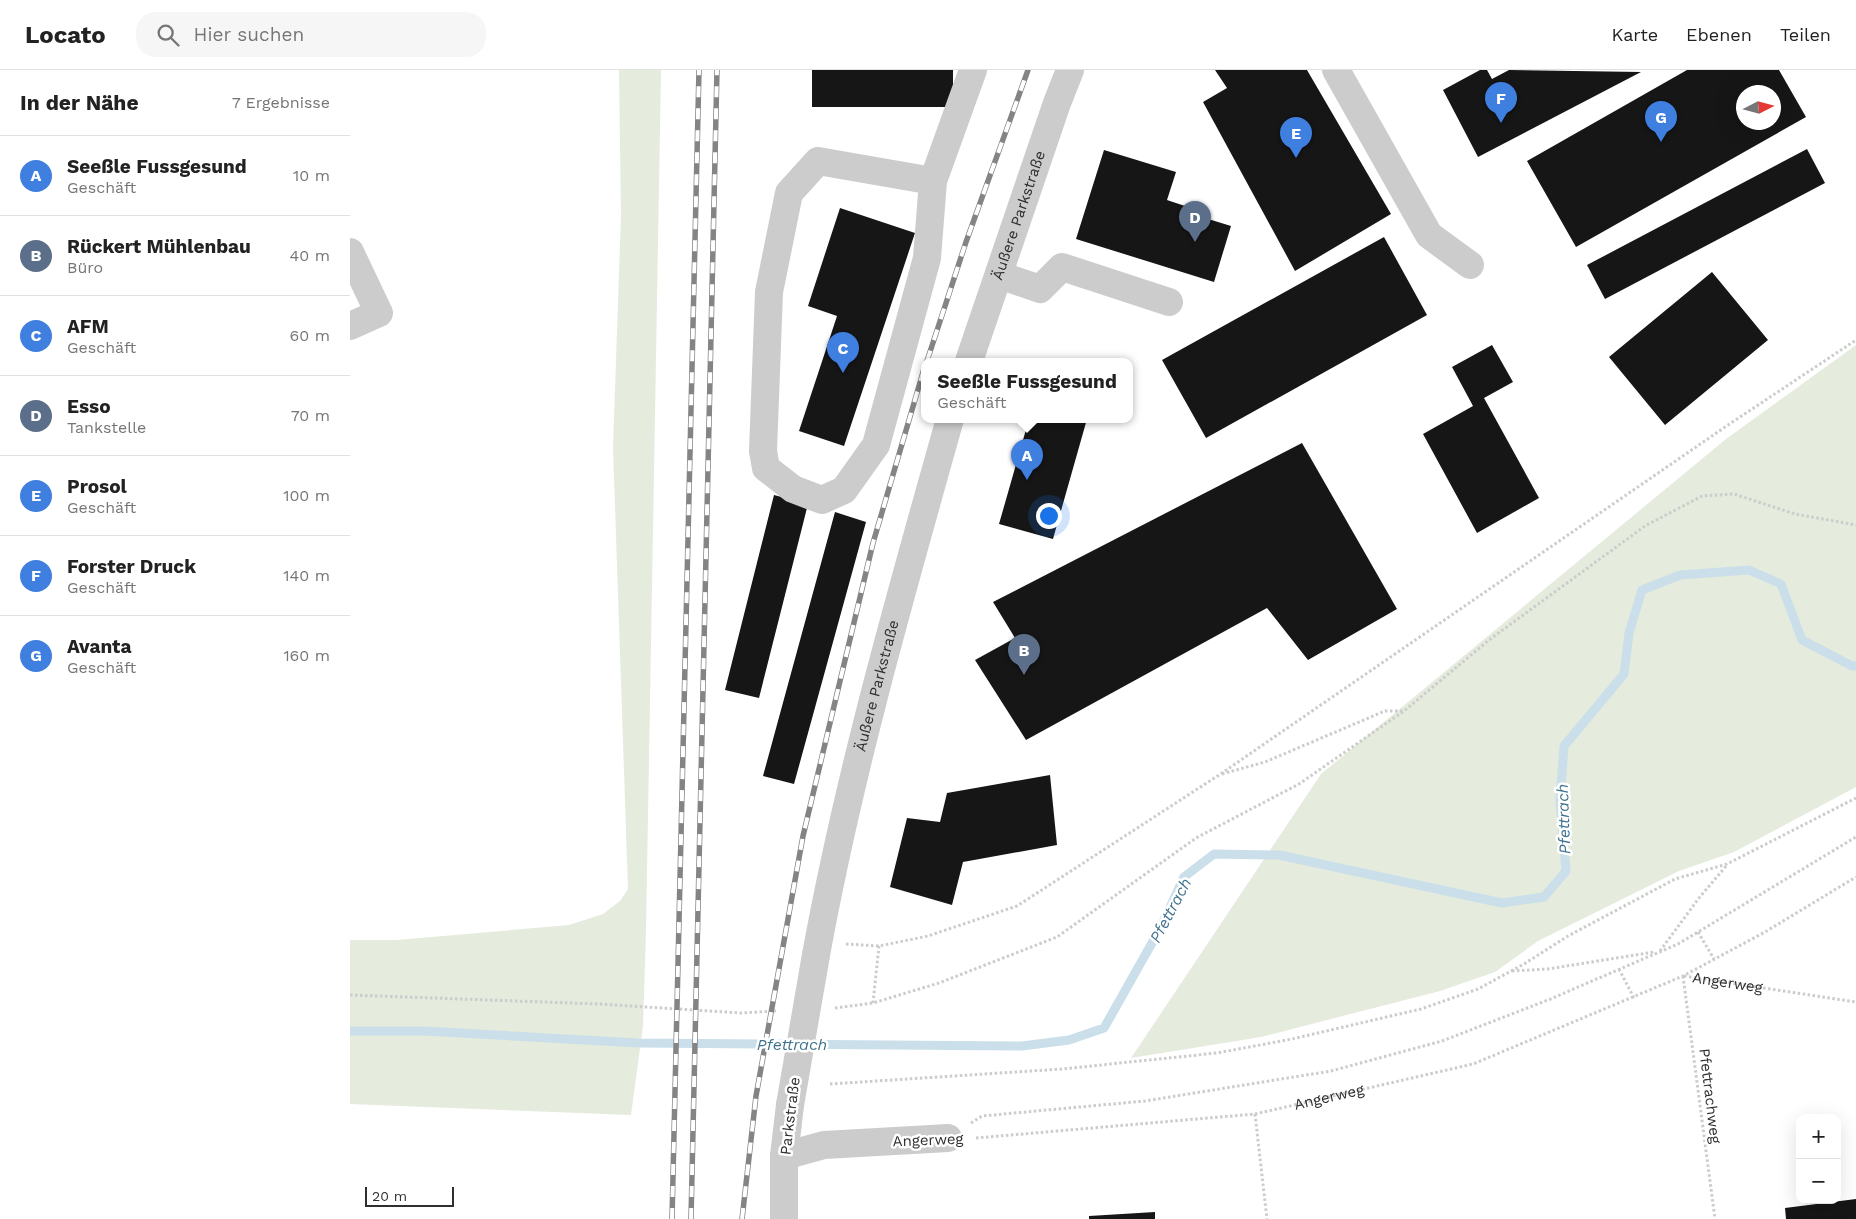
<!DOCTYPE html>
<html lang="de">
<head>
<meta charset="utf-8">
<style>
  body { margin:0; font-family:"Work Sans",sans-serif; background:#f6f6f6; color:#222 }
  .controls { position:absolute; right:15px; bottom:15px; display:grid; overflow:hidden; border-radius:10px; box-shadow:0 5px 20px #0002 }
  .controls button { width:45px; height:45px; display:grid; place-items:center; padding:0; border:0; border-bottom:1px solid #e0e0e0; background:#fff; color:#222; font:25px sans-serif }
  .compass { position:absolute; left:1386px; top:15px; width:45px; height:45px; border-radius:50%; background:#fff; box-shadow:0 5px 20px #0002; rotate:84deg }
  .scale { position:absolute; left:15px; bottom:12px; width:89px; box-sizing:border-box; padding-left:5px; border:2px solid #2f2f2f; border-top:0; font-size:14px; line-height:18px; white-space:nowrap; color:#2f2f2f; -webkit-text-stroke:4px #fff; paint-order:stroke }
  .you { position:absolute; left:698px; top:445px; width:18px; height:18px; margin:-12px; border:4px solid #fff; border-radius:50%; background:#1a73e8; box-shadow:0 0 0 8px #1a73e833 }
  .badge { display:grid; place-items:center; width:32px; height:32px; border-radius:50%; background:#de394c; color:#fff; font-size:16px; font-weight:700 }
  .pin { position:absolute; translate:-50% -41px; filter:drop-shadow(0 1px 2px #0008) }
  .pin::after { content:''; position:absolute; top:26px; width:18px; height:15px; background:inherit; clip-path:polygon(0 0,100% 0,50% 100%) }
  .popup { position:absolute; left:571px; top:288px; width:212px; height:65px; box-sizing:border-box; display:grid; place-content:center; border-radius:10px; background:#fff; filter:drop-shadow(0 1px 4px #0005); font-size:16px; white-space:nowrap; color:#767676 }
  .popup b { font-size:19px; color:#222 }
  .popup::after { content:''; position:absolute; left:50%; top:100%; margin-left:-10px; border:10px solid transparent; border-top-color:#fff }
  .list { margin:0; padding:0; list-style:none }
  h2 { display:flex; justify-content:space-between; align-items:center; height:65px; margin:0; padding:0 20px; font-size:21px }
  h2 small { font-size:16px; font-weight:400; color:#767676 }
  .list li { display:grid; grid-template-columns:32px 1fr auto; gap:15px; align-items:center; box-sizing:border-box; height:80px; padding:0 20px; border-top:1px solid #e0e0e0 }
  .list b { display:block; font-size:19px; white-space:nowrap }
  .list p { margin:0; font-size:16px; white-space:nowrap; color:#767676 }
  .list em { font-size:16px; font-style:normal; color:#767676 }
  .icon { flex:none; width:28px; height:28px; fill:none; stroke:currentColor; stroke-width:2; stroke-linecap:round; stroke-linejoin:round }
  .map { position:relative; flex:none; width:1506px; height:1149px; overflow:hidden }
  header { display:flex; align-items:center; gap:30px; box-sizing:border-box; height:70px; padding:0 25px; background:#fff; border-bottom:1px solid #e0e0e0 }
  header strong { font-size:24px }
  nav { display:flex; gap:28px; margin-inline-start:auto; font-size:18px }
  .search { width:350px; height:45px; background:#f6f6f6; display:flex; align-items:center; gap:12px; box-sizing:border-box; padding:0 18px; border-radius:20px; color:#767676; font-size:19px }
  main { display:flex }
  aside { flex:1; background:#fff }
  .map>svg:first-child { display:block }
  .green { fill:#e5ebdd }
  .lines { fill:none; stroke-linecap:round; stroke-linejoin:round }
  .stream { stroke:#cadfea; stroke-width:9 }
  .building { fill:#161616; fill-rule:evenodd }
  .path { stroke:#ccc; stroke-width:3; stroke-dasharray:2.5 2.5; stroke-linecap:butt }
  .minor { stroke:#ccc; stroke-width:28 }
  .rail-casing { stroke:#848484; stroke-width:5.5 }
  .rail { stroke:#fff; stroke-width:4; stroke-dasharray:11; stroke-linecap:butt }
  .minor-bridge { stroke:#ccc; stroke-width:28 }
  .labels { text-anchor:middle; stroke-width:5; stroke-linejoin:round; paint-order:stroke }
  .street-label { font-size:15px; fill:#2f2f2f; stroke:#fff }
  .water-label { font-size:16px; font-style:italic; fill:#40738d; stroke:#fff }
</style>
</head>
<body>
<header>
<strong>Locato</strong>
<div class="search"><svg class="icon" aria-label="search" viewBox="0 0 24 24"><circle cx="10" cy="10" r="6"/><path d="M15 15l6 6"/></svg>Hier suchen</div>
<nav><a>Karte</a><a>Ebenen</a><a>Teilen</a></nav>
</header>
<main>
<aside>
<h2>In der Nähe<small>7 Ergebnisse</small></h2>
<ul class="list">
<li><span class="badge" style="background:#3f7fe0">A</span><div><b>Seeßle Fussgesund</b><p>Geschäft</p></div><em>10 m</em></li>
<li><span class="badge" style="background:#5c6f8a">B</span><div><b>Rückert Mühlenbau</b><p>Büro</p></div><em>40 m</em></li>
<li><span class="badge" style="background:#3f7fe0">C</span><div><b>AFM</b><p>Geschäft</p></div><em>60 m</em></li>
<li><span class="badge" style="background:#5c6f8a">D</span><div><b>Esso</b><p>Tankstelle</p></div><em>70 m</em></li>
<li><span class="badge" style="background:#3f7fe0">E</span><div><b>Prosol</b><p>Geschäft</p></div><em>100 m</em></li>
<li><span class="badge" style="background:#3f7fe0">F</span><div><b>Forster Druck</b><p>Geschäft</p></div><em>140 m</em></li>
<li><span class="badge" style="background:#3f7fe0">G</span><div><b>Avanta</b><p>Geschäft</p></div><em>160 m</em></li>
</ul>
</aside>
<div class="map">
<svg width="1506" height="1149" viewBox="0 0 1506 1149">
  <rect width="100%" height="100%" fill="#fff"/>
  <!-- green -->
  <path class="green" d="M269,0H311L296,861L293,956L281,1045L0,1034V870H47L219,855L253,844L270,831L278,819L263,377L271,146Z
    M1506,275V717L1384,782L1329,801L1188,871L1145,902L1090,921L911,967L781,988L971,704L1376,369Z"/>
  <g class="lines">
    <!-- stream -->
    <path class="stream" d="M0,961H74L288,973L672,976L719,970L754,958L811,857L834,807L864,784L929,785L1152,833L1194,827L1216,801L1210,730L1214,676L1274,604L1279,563L1292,520L1330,505L1399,500L1431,514L1452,570L1502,596H1506"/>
  </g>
  <!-- building -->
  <path class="building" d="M462,0H603V37H462Z
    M865,0H957L1041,144L945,201L853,32L877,18Z
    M1130,0H1137L1142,9L1159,0L1291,2L1128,87L1093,20Z
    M1337,0H1429L1456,47L1226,177L1177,91ZM1394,22H1424V52H1394Z
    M1457,79L1475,113L1255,229L1237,195Z
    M754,80L826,102L817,130L844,139L842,144L881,156L864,212L726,169Z
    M490,138L565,163L494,376L449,361L487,246L458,236Z
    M1034,167L1077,245L856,368L812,290Z
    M1362,202L1418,270L1315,355L1259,287Z
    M1142,275L1163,312L1134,328L1189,428L1127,463L1073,364L1123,336L1102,297Z
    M679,349H737L703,469L649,454Z
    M952,373L1047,539L958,590L917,538L676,670L625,590L665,568L643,532Z
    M424,425L458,434L409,628L375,620Z
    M485,442L516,452L444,714L413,706Z
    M700,705L707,775L613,792L602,835L540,817L557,748L590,752L597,723Z
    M1506,1129V1149H1436L1435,1138Z
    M805,1142V1149H739V1146Z"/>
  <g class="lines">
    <!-- path -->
    <g class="path">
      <path d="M872,704L915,692L1035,641H1054"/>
      <path d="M1348,862L1364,889"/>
      <path d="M496,874L529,876L578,866L667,836L869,705L1375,357L1506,270"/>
      <path d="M1310,881L1349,828L1377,795"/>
      <path d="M1269,899L1284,928"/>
      <path d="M1162,901L1198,899L1304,882"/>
      <path d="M1333,906L1365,1149"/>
      <path id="s1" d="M1334,906L1506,932"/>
      <path d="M0,925L249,934L391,943L426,941"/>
      <path d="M523,933L529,876"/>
      <path d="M485,938L523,933L589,913L707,867L846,768L949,714L1054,641L1139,570L1295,456L1352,426L1384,424L1445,444L1506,455"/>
      <path d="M480,1014L712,999L867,983L942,969L1071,939L1128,919L1174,894L1218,866L1325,809L1377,794L1506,728"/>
      <path d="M905,1044L917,1149"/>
      <path d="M621,1053L632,1046L795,1031L981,1001L1092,971L1198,930L1328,874L1506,767"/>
      <path id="s2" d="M626,1068L905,1044L1123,994L1333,906L1415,862L1506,807"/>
    </g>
    <!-- minor -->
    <g class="minor">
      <path d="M986,0L1079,165L1120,195"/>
      <path d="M583,111L577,188L526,375L494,420L472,430L443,419L416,398L413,381L419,222L439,123L468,91L583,111L623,0"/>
      <path d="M0,182L29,243L0,256"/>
      <path d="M649,205L690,219L712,197L819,232"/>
      <path id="s3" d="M619,291L707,33L720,0"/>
      <path id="s4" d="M466,885C499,704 550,527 600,349"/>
      <path d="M434,1086L474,1075L598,1068"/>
      <path d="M434,1149V1086L440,1035"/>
    </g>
    <defs>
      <path id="rail" d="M577,291L616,172L678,0
        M322,1149L349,0
        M341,1149L367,0
        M392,1149L406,1026L453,766L523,473L574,299"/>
    </defs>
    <!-- rail casing -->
    <use href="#rail" class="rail-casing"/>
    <!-- rail -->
    <use href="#rail" class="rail"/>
    <!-- minor-bridge -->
    <path class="minor-bridge" d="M440,1035L466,885"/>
  </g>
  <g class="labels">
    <!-- street labels -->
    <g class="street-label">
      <text dy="5" stroke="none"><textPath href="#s3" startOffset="154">Äußere Parkstraße</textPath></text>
      <text dy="5" stroke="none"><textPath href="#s4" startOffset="276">Äußere Parkstraße</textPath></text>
      <text dy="5" stroke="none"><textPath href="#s1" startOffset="44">Angerweg</textPath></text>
      <text transform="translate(1360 1026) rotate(83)" y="5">Pfettrachweg</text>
      <text dy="5" stroke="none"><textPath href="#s2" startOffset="356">Angerweg</textPath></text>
      <text transform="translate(440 1046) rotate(-83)" y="5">Parkstraße</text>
      <text transform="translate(578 1070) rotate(-2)" y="5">Angerweg</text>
    </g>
    <!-- water labels -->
    <g class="water-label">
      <text transform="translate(1213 749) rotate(-92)" y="6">Pfettrach</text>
      <text transform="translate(820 840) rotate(-62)" y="6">Pfettrach</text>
      <text x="442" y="980">Pfettrach</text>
    </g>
  </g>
</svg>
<div class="controls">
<button>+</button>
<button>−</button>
</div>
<svg class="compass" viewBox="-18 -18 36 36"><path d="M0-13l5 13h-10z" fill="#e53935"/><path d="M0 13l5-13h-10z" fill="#767676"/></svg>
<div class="scale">20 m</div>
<div class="you"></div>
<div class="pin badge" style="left:677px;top:410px;background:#3f7fe0">A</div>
<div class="popup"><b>Seeßle Fussgesund</b>Geschäft</div>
<div class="pin badge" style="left:674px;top:605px;background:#5c6f8a">B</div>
<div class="pin badge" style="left:493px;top:303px;background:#3f7fe0">C</div>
<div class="pin badge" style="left:845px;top:172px;background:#5c6f8a">D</div>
<div class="pin badge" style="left:946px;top:88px;background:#3f7fe0">E</div>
<div class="pin badge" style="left:1151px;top:53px;background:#3f7fe0">F</div>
<div class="pin badge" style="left:1311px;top:72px;background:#3f7fe0">G</div>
</div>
</main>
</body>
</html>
